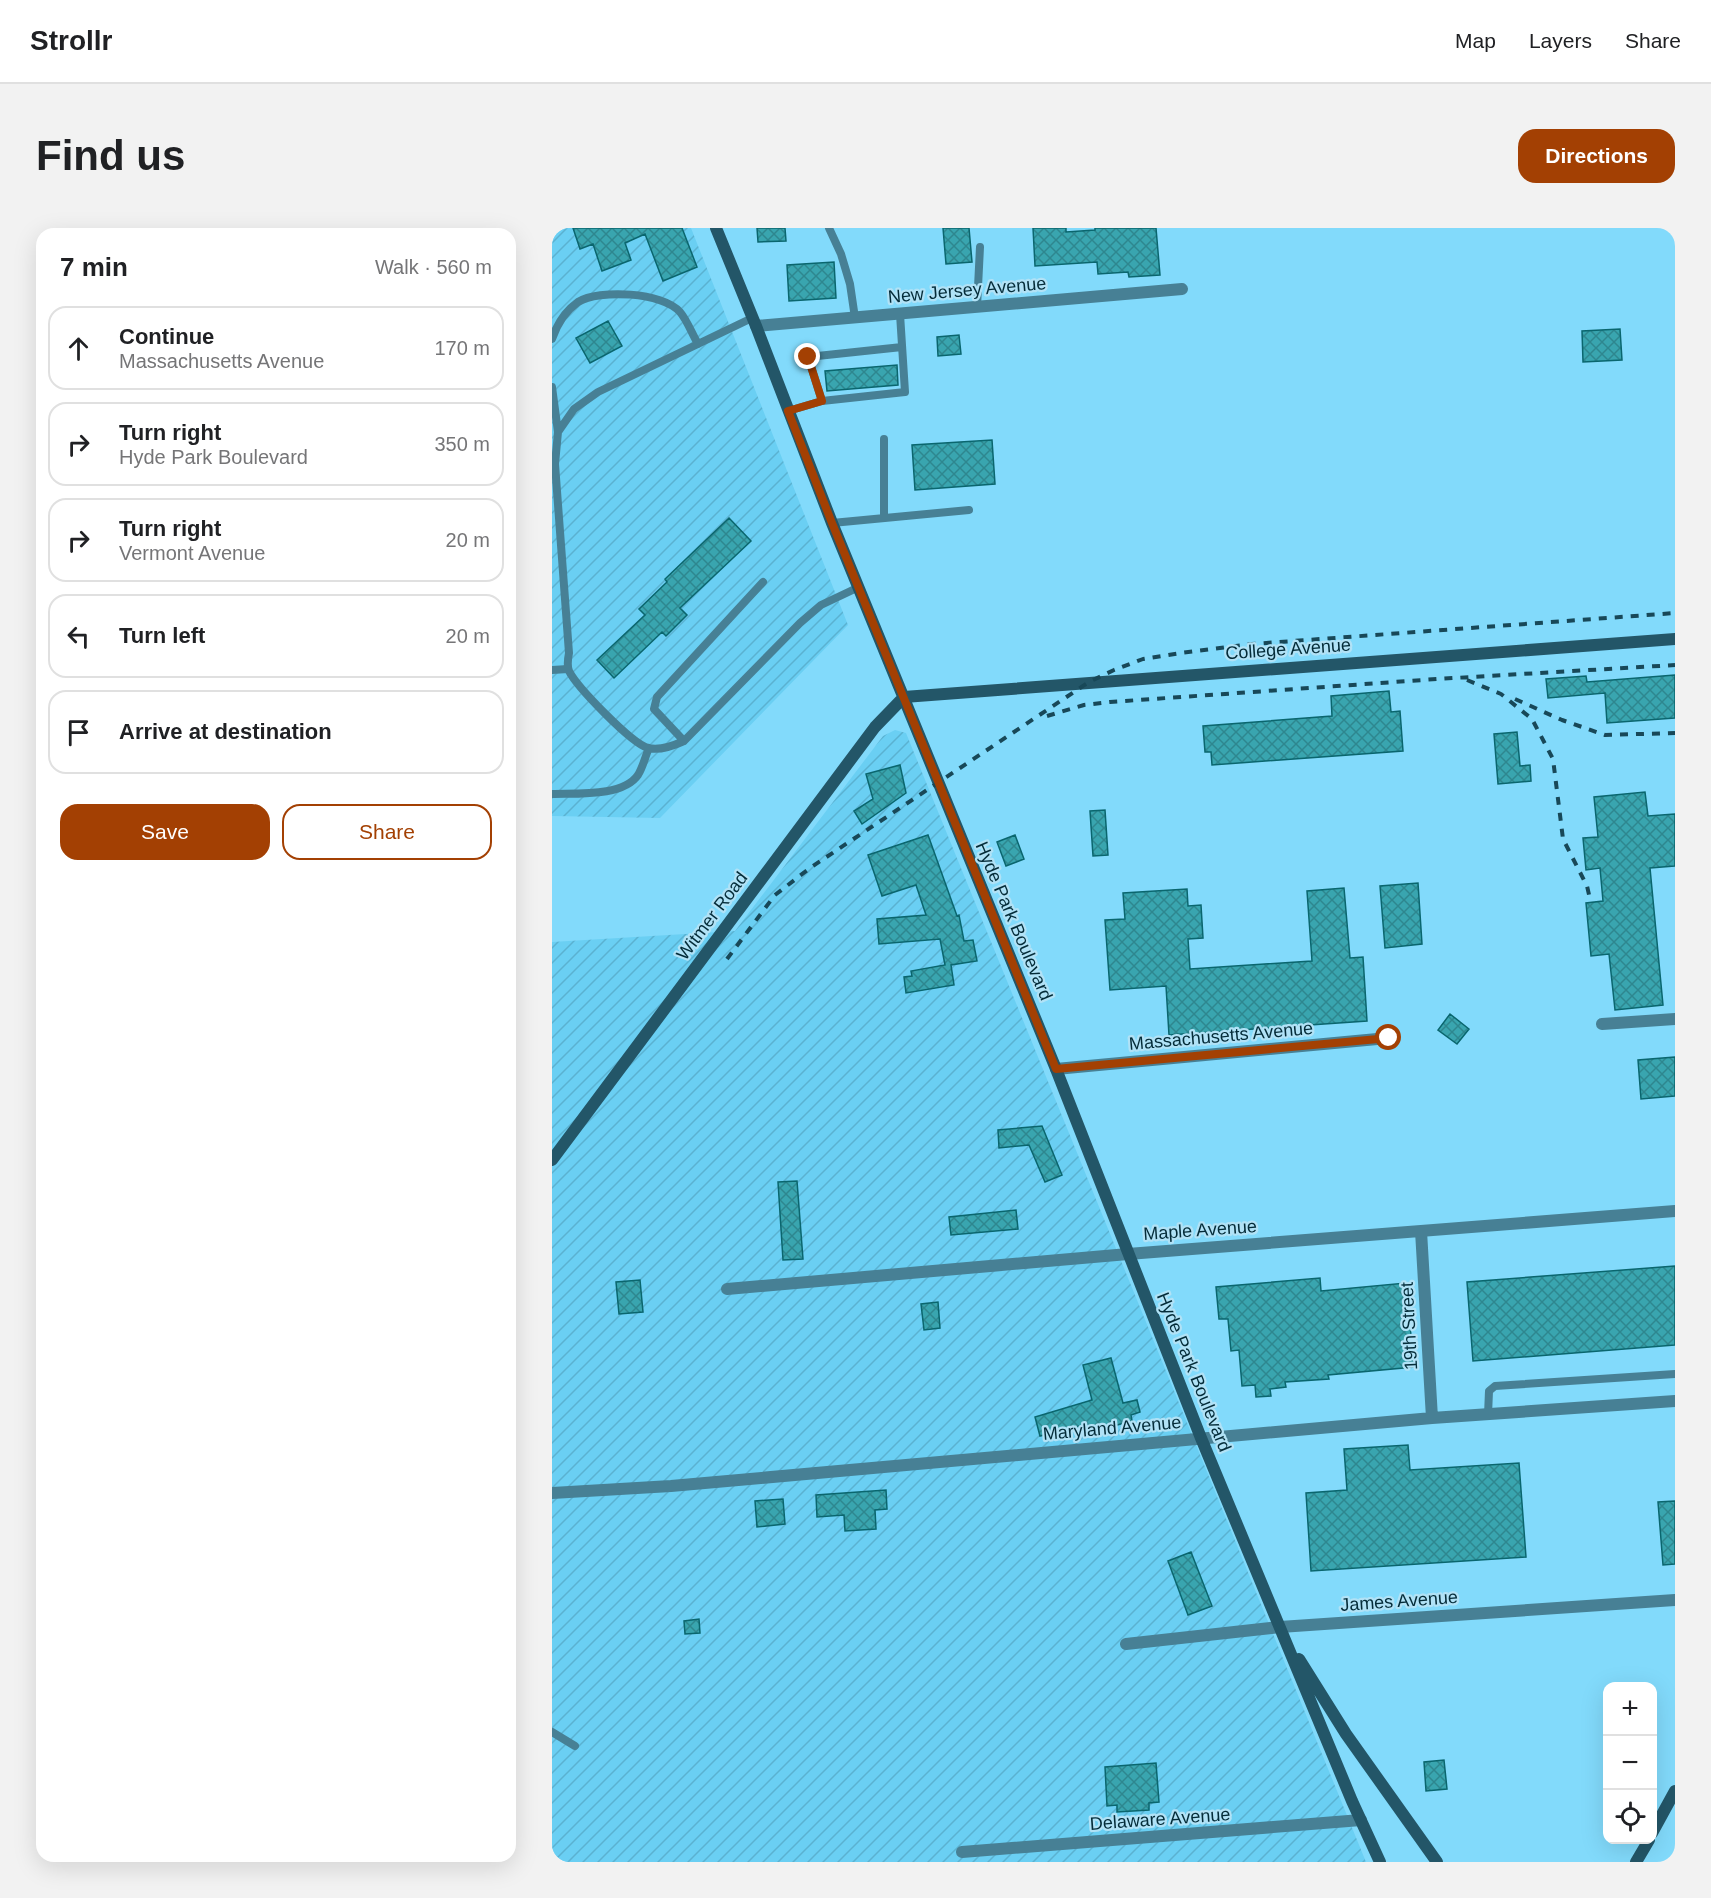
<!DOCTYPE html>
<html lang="en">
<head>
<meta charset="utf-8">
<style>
  body { margin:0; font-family:Arial,sans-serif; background:#f2f2f2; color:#202124 }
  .controls { position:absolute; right:18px; bottom:18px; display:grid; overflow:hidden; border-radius:12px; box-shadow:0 6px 24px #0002 }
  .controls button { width:54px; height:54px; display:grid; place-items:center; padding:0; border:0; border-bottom:2px solid #e0e0e0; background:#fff; color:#202124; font:30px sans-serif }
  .stop { position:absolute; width:18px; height:18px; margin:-14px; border:4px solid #a34003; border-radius:50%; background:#fff }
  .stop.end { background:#a34003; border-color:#fff; box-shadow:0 2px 6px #0008 }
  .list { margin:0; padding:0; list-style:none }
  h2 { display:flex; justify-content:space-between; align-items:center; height:78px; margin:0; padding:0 24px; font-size:26px }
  h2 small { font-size:20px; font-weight:400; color:#757577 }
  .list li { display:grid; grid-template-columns:39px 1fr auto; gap:18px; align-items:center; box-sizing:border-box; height:84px; margin:0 12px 12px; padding:0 12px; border:2px solid #e0e0e0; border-radius:18px }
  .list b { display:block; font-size:22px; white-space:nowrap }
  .list p { margin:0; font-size:20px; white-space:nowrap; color:#757577 }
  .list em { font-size:20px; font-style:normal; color:#757577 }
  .actions { display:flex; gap:12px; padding:18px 24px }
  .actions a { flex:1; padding:14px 0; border:2px solid #a34003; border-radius:18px; text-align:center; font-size:21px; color:#a34003 }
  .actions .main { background:#a34003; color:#fff }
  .icon { flex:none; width:33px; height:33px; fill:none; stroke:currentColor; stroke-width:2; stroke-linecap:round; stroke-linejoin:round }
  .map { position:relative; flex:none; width:1123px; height:1634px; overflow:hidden; border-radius:18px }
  header { display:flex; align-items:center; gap:36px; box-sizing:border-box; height:84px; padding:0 30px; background:#fff; border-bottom:2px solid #e0e0e0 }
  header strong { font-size:28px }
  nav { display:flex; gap:33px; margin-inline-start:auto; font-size:21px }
  .intro { display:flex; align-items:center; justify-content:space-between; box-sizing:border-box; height:144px; padding:0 36px }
  h1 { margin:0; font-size:42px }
  .button { padding:15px 27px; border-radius:18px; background:#a34003; color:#fff; font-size:21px; font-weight:700 }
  main { display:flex; gap:36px; padding:0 36px }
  aside { flex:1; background:#fff; border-radius:18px; box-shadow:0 6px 24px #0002 }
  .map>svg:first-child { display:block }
  .industrial { fill:url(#industrial-furrows) }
  .building { fill:url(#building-cross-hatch); stroke:#0a666e; stroke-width:1.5 }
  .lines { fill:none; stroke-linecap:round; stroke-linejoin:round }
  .lane { stroke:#478095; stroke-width:8 }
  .street { stroke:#478095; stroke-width:12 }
  .secondary { stroke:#235668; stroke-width:12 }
  .rail { stroke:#184858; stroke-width:4; stroke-dasharray:8 8; stroke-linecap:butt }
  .route { stroke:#a34003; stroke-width:8 }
  .labels { text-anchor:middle; stroke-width:4.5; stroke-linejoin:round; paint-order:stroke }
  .street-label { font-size:18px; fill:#042c39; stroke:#b1e2f6 }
</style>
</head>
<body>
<header>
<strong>Strollr</strong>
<nav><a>Map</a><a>Layers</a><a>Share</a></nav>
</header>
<div class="intro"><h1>Find us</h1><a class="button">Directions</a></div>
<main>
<aside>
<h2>7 min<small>Walk · 560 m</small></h2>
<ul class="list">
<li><svg class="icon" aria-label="ahead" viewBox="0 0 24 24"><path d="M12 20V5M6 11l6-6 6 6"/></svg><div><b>Continue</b><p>Massachusetts Avenue</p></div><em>170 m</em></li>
<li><svg class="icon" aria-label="right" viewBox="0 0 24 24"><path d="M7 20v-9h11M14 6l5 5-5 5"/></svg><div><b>Turn right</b><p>Hyde Park Boulevard</p></div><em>350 m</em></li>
<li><svg class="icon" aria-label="right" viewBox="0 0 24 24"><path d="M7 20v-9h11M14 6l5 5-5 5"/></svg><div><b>Turn right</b><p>Vermont Avenue</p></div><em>20 m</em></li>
<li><svg class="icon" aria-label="left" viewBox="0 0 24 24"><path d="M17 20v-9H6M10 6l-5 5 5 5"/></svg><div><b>Turn left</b></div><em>20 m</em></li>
<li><svg class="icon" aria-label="arrive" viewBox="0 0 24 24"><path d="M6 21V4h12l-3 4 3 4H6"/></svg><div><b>Arrive at destination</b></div></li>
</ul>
<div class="actions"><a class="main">Save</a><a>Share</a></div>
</aside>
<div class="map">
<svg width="1123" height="1634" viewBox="0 0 1123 1634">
  <defs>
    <pattern id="industrial-furrows" width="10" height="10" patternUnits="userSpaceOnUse" patternTransform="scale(1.5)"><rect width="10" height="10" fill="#6acff3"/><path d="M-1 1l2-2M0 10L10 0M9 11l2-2" fill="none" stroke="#5ab2d1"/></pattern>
    <pattern id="building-cross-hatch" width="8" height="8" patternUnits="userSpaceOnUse" patternTransform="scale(1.5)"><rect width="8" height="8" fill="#39a5af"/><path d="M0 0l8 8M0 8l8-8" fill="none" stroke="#2e878f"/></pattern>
  </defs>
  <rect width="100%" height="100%" fill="#82dafb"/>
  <!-- industrial -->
  <path class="industrial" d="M0,0H139L296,397L108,590L0,588Z
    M343,502L354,505L814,1634H0V714L183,703L331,508Z"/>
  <!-- building -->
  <path class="building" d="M21,0H130L145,39L111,53L93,6L73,15L79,32L50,43L41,16L28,21Z
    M205,0H233L234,13L206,14Z
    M391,0H417L420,34L394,36Z
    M481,0H514V4L543,2V0H604L608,47L577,49L576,44L546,46L545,34L483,38Z
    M282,34L284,70L237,73L235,37Z
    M56,93L70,118L38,135L24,110Z
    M1068,101L1070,132L1031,134L1030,103Z
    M407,107L409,126L386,128L385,109Z
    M345,137L346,157L275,163L273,143Z
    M440,212L443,256L363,262L360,217Z
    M177,290L199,313L128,380L135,387L114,408L110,404L62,450L45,432L93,387L87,381L115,354L113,351Z
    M1123,447V490L1055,495L1053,465L996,470L994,451L1034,448L1035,454Z
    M837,463L839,484L848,483L851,523L660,537L659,524H653L651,498L780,488L779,468Z
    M965,504L968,538L978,537L979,553L946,556L942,506Z
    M348,537L354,565L310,596L302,583L321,571L314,546Z
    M1093,564L1096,588L1123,586V638L1098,640L1111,777L1063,782L1057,726L1039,728L1034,675L1051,673L1048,640L1034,642L1031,610L1046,609L1042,569Z
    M553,582L556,627L541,628L538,583Z
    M376,607L405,688L407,687L412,713L421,712L425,733L399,737L402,757L354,765L352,749L360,748L359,743L393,737L388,711L327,716L325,691L374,687L364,657L330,668L316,627Z
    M463,607L472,631L454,638L445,614Z
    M866,655L870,716L833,720L828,658Z
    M792,660L798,730L811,729L815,793L617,807L614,758L558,762L553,692L573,691L571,665L635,661L636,678L649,677L651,710L636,711L638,741L760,733L755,663Z
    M898,786L917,801L905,816L886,802Z
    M1123,829V868L1089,871L1086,832Z
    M490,898L510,947L493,954L477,917L447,920L446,902Z
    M245,953L251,1031L231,1032L226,954Z
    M464,982L466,1001L399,1007L397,989Z
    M1123,1038V1117L921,1133L915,1054Z
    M768,1050L769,1063L854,1055L862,1139L776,1147L777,1151L733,1154L734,1159L718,1161L719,1168L704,1169L703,1157L690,1158L687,1122L679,1123L676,1091H667L664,1059Z
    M88,1052L91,1084L67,1086L64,1054Z
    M386,1074L388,1100L372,1102L369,1076Z
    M559,1130L571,1175L585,1172L588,1184L579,1187L580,1193L543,1203L542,1198L529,1202L528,1198L488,1208L483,1189L540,1172L531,1137Z
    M856,1217L858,1242L967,1235L974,1329L759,1343L754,1265L795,1262L792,1221Z
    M334,1262L335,1281L323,1282L324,1301L293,1303L292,1287L265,1289L264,1267Z
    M231,1271L233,1296L205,1299L203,1273Z
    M1123,1273V1336L1111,1337L1106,1274Z
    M639,1324L660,1378L636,1387L616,1333Z
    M147,1391L148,1405L133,1406L132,1393Z
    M892,1532L895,1561L874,1563L872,1534Z
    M604,1535L607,1574L597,1575V1582L565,1584V1577L555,1578L553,1539Z"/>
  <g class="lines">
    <!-- lane -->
    <path class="lane" d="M277,0L289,26L298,56L303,90
      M425,79L428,19
      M200,90L46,164L22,181L6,204L3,236L17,425C16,430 15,438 17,443C25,459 79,515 96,520C108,523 121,518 132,513L248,395L269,377L307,359
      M0,111C5,96 12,84 26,74C47,61 111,64 128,84C135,92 140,106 146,116
      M0,159L6,204
      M270,173L256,129L350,119
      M236,183L270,173L353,164L348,86
      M332,211V290
      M280,295L417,282
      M0,442L16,441
      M132,513L102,481L105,469L211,354
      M0,566C24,565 71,569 86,547C91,539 93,529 97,520
      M936,1187L937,1163L943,1158L1123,1146
      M0,1504L23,1518"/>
    <!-- street -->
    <path class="street" d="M204,98L630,61
      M1050,796L1123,791
      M504,841L836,810
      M869,1003L880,1190
      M175,1061L576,1026L1123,983
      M0,1265L119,1258L880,1190L1123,1173
      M574,1416L728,1399L1123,1372
      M410,1624L809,1592"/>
    <!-- secondary -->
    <path class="secondary" d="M164,0L204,98L280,295L504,841L649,1210L800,1573L828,1634
      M0,932L323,499L352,469L1123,411
      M747,1431L794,1506L885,1634
      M1100,1605L1123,1563
      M1084,1634L1097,1612"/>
    <!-- rail -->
    <path class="rail" d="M915,452L949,466L980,491L1001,531L1011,611L1035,658L1038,671
      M963,471L1010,492L1053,507L1123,505
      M495,488L532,477L558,474L885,451L1123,437
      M175,731L223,667L258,640L537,454L562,442L591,431L629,425L700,416L1123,385"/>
  </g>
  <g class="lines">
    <!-- route -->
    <path class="route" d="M256,129L270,173L236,183L280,295L504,841L837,810"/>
  </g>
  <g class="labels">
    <!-- street labels -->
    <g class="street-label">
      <text transform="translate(415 62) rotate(-5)" y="6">New Jersey Avenue</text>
      <text transform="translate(736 421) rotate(-4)" y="6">College Avenue</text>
      <text transform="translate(160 688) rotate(-53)" y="6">Witmer Road</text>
      <text transform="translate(462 693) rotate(67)" y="6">Hyde Park Boulevard</text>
      <text transform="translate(669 808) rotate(-5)" y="6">Massachusetts Avenue</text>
      <text transform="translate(648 1002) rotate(-4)" y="6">Maple Avenue</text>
      <text transform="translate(857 1098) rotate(-93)" y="6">19th Street</text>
      <text transform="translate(642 1144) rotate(68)" y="6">Hyde Park Boulevard</text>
      <text transform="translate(560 1200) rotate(-5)" y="6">Maryland Avenue</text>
      <text transform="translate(847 1373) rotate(-4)" y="6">James Avenue</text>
      <text transform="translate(608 1591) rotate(-4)" y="6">Delaware Avenue</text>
    </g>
  </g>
</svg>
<div class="controls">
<button>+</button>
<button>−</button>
<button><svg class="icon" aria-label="locate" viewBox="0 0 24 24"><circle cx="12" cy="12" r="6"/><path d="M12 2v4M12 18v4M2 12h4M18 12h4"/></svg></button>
</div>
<div class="stop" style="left:837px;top:810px"></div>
<div class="stop end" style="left:256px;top:129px"></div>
</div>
</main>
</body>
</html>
